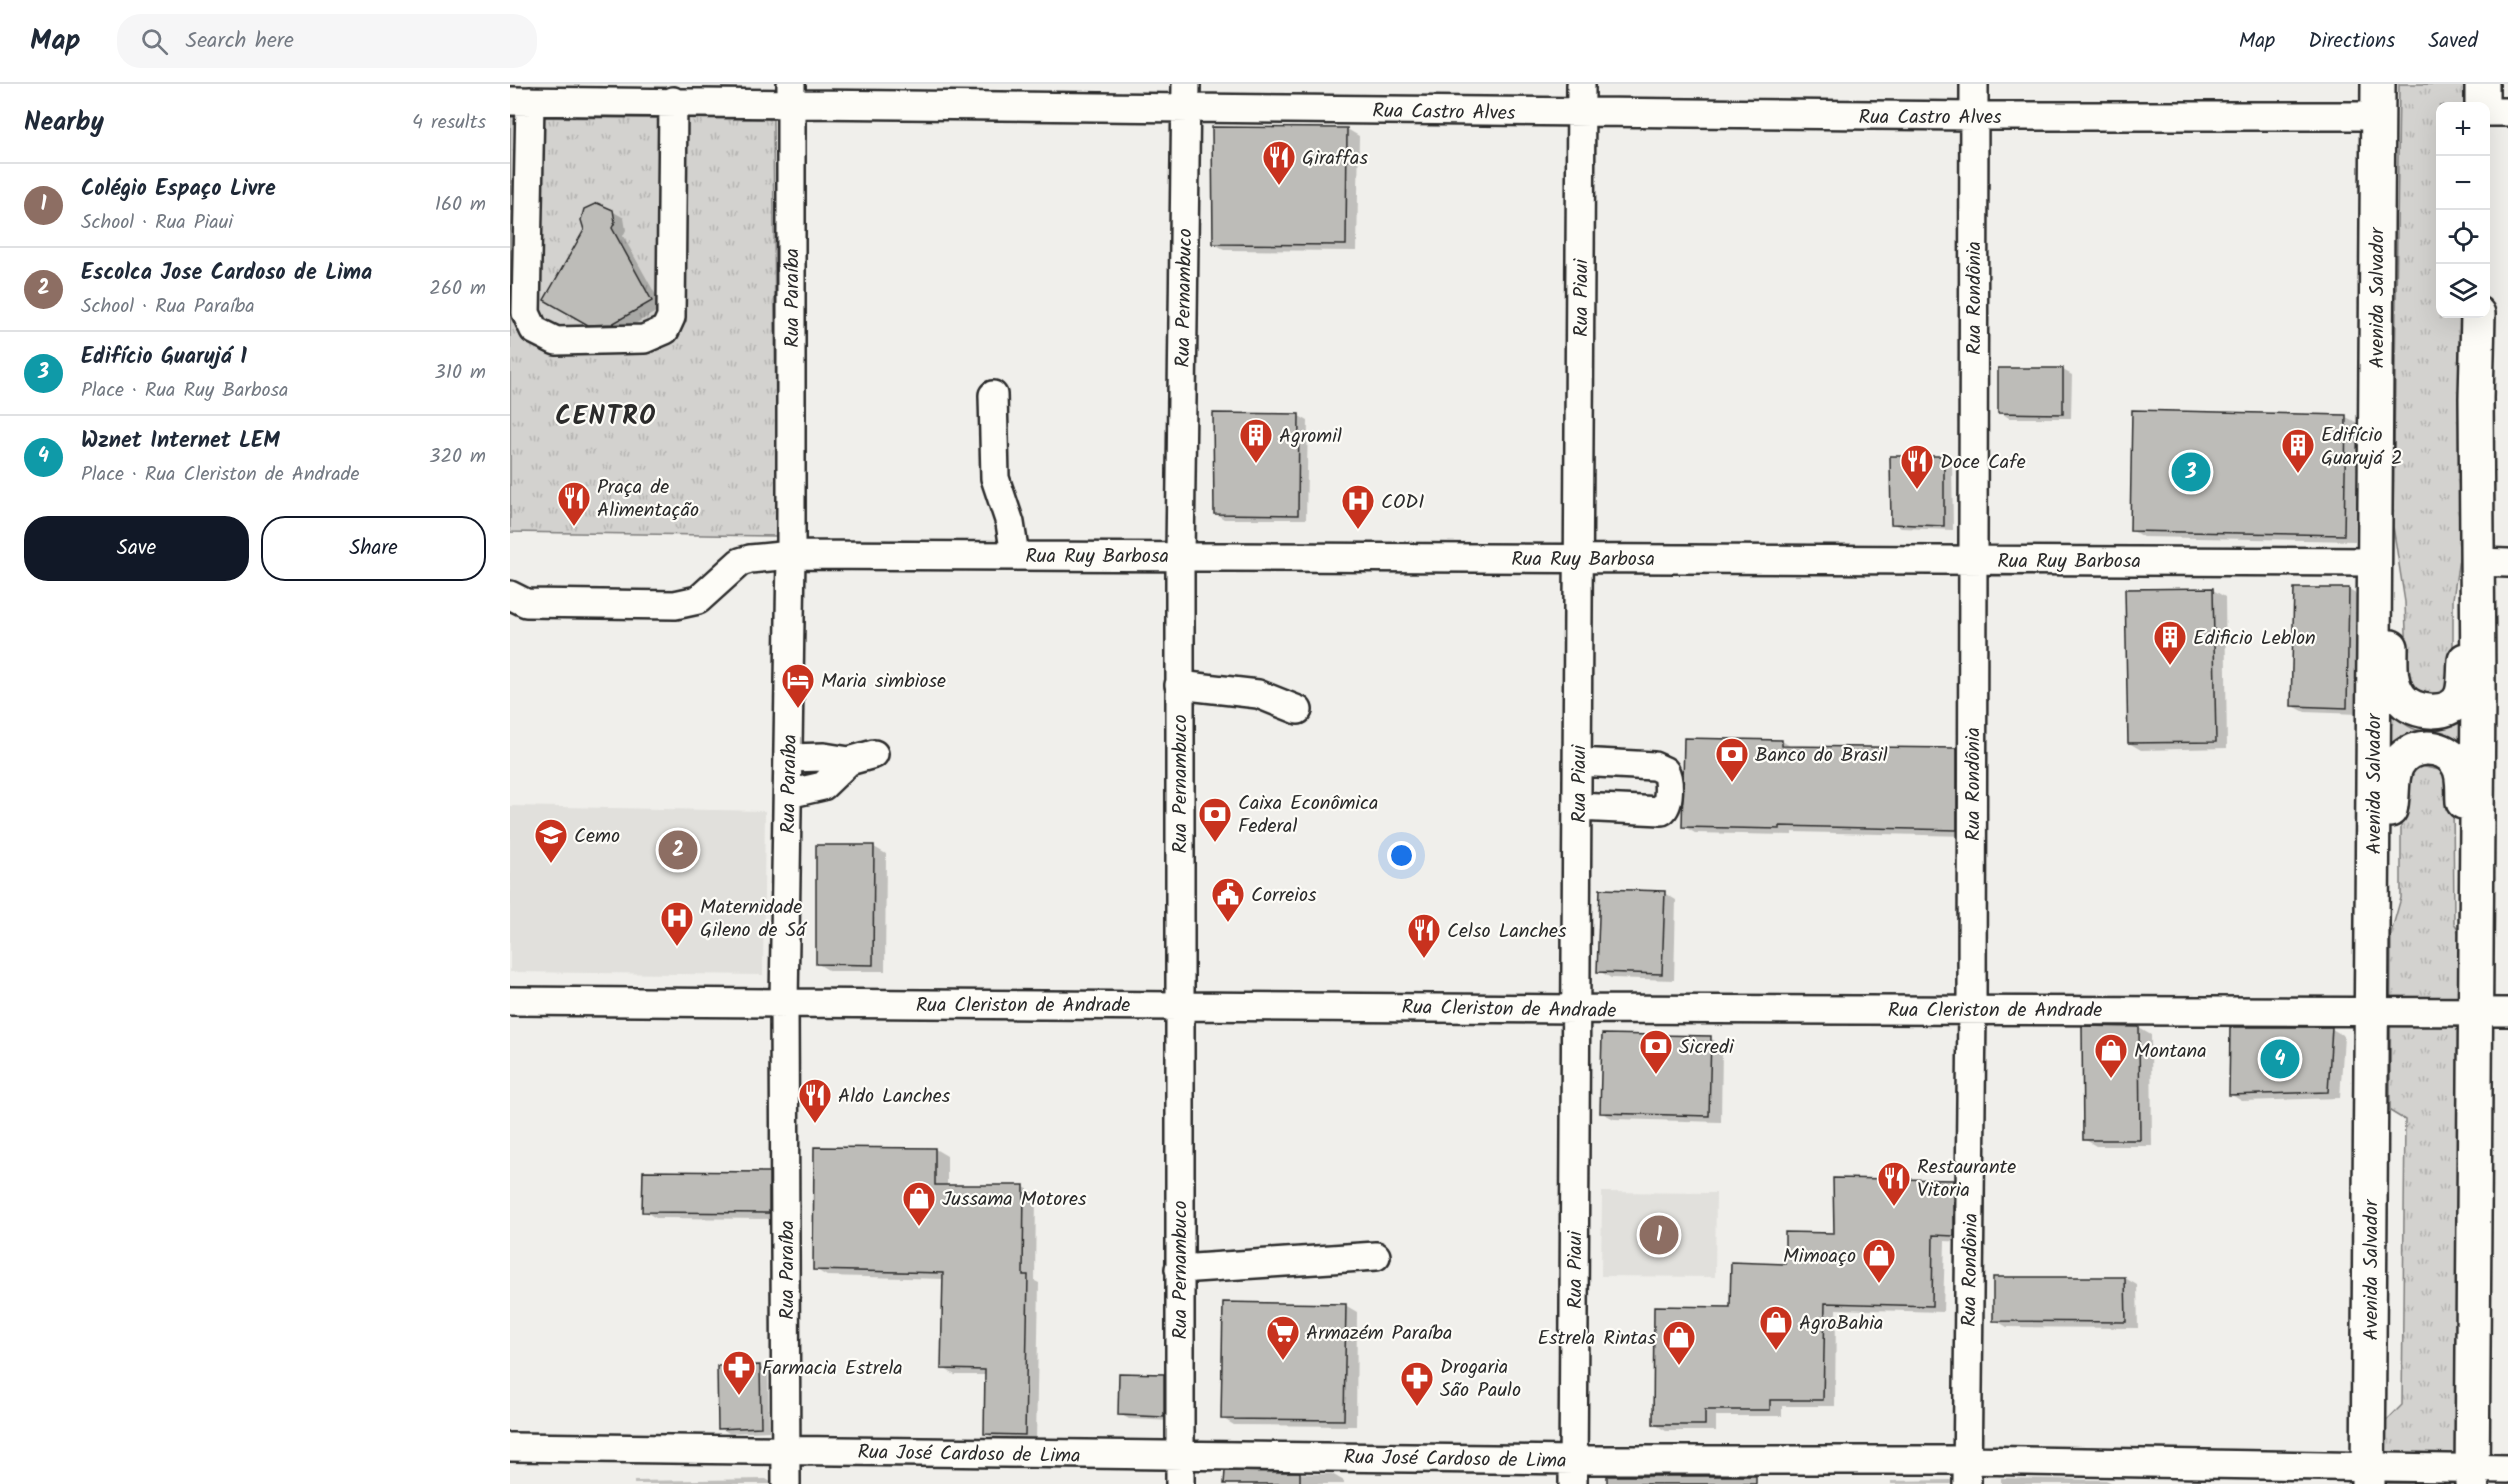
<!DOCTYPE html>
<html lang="en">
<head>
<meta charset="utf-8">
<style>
  body { margin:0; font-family:Kalam,sans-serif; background:#f6f6f7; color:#1f2937 }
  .controls { position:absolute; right:18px; top:18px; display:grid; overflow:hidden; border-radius:12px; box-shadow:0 6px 24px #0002 }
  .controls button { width:54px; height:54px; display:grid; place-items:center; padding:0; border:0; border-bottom:2px solid #e0e1e3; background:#fff; color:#1f2937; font:30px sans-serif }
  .you { position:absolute; left:892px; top:772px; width:21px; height:21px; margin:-15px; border:4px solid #fff; border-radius:50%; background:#1a73e8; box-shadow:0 0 0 9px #1a73e833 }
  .badge { display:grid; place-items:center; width:39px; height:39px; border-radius:50%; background:#111827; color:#fff; font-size:20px; font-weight:700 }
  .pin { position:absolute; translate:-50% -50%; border:3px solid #fff; box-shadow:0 2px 6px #0006 }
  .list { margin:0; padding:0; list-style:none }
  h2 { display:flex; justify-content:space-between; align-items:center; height:78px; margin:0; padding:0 24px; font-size:26px }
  h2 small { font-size:20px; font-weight:400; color:#747a83 }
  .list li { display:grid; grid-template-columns:39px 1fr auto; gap:18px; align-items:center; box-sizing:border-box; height:84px; padding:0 24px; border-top:2px solid #e0e1e3 }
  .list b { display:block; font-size:22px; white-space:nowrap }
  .list p { margin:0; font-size:20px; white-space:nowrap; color:#747a83 }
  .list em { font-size:20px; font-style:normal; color:#747a83 }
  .actions { display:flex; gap:12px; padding:18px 24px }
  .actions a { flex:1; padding:14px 0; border:2px solid #111827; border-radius:24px; text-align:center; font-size:21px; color:#111827 }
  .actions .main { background:#111827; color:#fff }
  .icon { flex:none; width:33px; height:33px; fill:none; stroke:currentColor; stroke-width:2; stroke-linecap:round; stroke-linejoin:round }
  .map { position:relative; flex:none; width:1998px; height:1400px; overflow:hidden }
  header { display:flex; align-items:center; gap:36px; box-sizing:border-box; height:84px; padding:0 30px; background:#fff; border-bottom:2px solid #e0e1e3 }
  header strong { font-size:28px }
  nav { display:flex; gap:33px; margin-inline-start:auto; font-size:21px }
  .search { width:420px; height:54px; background:#f6f6f7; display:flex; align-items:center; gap:15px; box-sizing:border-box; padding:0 21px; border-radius:24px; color:#747a83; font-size:22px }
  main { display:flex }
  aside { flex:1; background:#fff }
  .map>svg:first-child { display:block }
  .built { fill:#e1e0dc }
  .grass { fill:url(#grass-tufts); stroke:#7f7e7d; stroke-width:1.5 }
  .shadow { fill:#0003 }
  .building { fill:#bdbcb8; stroke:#2b2b2b; stroke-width:1.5 }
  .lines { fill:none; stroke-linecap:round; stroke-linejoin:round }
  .minor-casing { stroke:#2b2b2b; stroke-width:32 }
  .major-casing { stroke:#2b2b2b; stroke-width:38 }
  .minor { stroke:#fdfcf7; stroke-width:27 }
  .major { stroke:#fdfcf7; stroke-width:33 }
  .labels { text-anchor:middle; stroke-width:4.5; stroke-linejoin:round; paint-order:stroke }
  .street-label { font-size:20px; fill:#2b2b2b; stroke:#fdfcf7 }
  .poi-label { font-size:20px; fill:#2b2b2b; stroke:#fdfcf7; text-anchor:start }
  .district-label { font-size:26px; font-weight:bold; letter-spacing:1.5px; fill:#2b2b2b; stroke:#fdfcf7 }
</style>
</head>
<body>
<header>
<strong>Map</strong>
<div class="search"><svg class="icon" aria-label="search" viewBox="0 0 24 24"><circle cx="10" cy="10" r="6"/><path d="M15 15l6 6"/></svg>Search here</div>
<nav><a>Map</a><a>Directions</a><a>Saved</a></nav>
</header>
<main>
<aside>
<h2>Nearby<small>4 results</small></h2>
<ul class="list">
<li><span class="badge" style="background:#8d6e63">1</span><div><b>Colégio Espaço Livre</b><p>School · Rua Piaui</p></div><em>160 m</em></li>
<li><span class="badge" style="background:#8d6e63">2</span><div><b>Escolca Jose Cardoso de Lima</b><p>School · Rua Paraíba</p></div><em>260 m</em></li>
<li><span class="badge" style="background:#0f9aa8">3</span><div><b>Edifício Guarujá 1</b><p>Place · Rua Ruy Barbosa</p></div><em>310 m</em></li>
<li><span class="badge" style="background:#0f9aa8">4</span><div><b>Wznet Internet LEM</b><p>Place · Rua Cleriston de Andrade</p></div><em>320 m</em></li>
</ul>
<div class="actions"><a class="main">Save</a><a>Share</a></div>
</aside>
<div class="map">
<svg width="1998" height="1400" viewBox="0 0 1998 1400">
  <defs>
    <pattern id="grass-tufts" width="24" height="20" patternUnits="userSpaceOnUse" patternTransform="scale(1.5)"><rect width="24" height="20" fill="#d3d2cf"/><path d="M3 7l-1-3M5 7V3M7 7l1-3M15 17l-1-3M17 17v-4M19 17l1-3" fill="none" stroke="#b5b4b2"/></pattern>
  </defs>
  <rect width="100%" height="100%" fill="#f0efeb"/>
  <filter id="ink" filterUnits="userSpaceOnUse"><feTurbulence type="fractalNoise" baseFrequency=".0167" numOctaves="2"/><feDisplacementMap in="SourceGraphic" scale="12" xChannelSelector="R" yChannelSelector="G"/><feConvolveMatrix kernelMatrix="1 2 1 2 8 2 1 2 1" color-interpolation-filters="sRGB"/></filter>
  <g filter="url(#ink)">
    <!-- built -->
    <path class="built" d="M0,722L255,727L253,891L0,888Z
      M1092,1108L1206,1109L1205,1193L1091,1192Z"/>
    <!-- grass -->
    <path class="grass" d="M1889,0H1958L1957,22H1930V230H1954L1951,461L1943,515V602L1927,618L1898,608L1895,518L1883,442Z
      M0,33L263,35L267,452L0,448Z
      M1873,622C1908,653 1911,652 1954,636L1953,666L1873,679Z
      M1910,682L1935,687L1943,714L1944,839L1952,851L1947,1400H1874L1875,1338L1892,1321L1895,1036L1880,1027L1881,849L1891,814V708L1893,694Z"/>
    <!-- shadow -->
    <path class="shadow" d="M703,44L837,45L849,52L847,167L716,166L704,160Z
      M102,127L114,134L116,146L113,152L153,224L114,246L92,247L36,216Z
      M1553,286L1562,291L1561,334H1499L1490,328Z
      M789,332L798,337L796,435H714L706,430Z
      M1836,333L1848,339L1845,457L1633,453L1621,446Z
      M1434,374L1442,379L1443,446L1391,444L1382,439Z
      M1785,505L1839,506L1851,513L1849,630L1795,628L1783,622Z
      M1703,506L1715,513L1717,664L1631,666L1619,659Z
      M1272,657L1283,664L1446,666L1458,673V752L1282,748V751L1185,749L1173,742Z
      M364,763L376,770L375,887H320L308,880Z
      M1154,809L1166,816L1164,896L1101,894L1089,887Z
      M1574,944H1629L1641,951L1642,1062H1586L1574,1055Z
      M1822,945L1834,952L1830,1014L1732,1017L1720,1010Z
      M1200,954L1212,961L1211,1038L1104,1035L1092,1029Z
      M306,1064L425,1065L437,1072V1102L514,1103L526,1110L525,1197L529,1199L526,1357L487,1356L475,1349L476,1291H445L433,1284L435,1195L317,1192L305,1185Z
      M259,1089L270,1096L271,1135L146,1134L134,1127Z
      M1443,1098L1455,1104V1158L1435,1157L1433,1228L1326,1225L1325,1322H1272V1332H1206V1347H1156L1144,1340L1221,1224L1277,1181L1325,1151Z
      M1615,1194L1627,1201L1628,1244L1497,1243L1485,1236Z
      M835,1221L847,1228L846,1342L724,1341L712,1334Z
      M249,1283L258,1288L259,1347L219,1349L210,1344Z
      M654,1292L663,1297V1337L619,1335L610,1330Z
      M716,1389L822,1390L834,1397V1400H716Z
      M1491,1394L1596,1396L1604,1400H1491Z
      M256,1395L264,1400H124V1397Z
      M1441,1396L1448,1400H1381V1397Z"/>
    <!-- building -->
    <path class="building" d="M702,43L837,44L836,161L703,160Z
      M87,119L103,126L105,138L102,144L142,217L102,240L78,241L34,216L74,146L71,136L74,125Z
      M1488,284H1553V330L1488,329Z
      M1622,326L1836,331L1834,451L1620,447Z
      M703,329L789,330L788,431L704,430Z
      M1380,372H1434V442L1381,440Z
      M1703,504L1706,658L1618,659L1615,505Z
      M1784,504H1839L1837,624L1781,622Z
      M1174,654L1272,656V662L1447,664V746L1270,742V745L1172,743Z
      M306,761H364L363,881L306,880Z
      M1090,805L1155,807L1152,890L1087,888Z
      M1572,942L1629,943L1630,1056H1573Z
      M1720,943H1822L1818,1008L1719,1011Z
      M1092,950L1201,952L1199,1032L1090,1029Z
      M304,1063L425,1064V1101H514L513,1191H518L515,1351L474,1350L475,1286L431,1285L433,1189L303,1186Z
      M133,1087L259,1088V1129L132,1128Z
      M1323,1094L1444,1096V1152L1423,1151L1422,1222L1315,1219L1313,1316H1260V1326H1195V1341H1143L1144,1222L1220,1223L1221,1178L1275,1180V1148L1324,1149Z
      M1483,1193H1615L1616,1238L1483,1237Z
      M713,1218L836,1220L834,1336L711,1335Z
      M250,1281L251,1343L208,1345L207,1282Z
      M609,1289L654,1290V1333L608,1331Z
      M715,1387L790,1388V1400H714Z
      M1097,1392H1246V1400H1097Z"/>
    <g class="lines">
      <defs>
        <path id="minor" d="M0,17L1464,32H1867
          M20,17L16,229L24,246L46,257L134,255L155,246L161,233L163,17
          M1976,28H1998
          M483,311L485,394L500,439L505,471
          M1967,478L1998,479
          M0,511L16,519L165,521L188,516L230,478L240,475L281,471L1865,478
          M669,601L748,610L788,626
          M279,674L314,673L339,677
          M1068,678L1144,682L1155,687C1160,696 1160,721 1152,727L1068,723
          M278,710L313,702L339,677L364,670
          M0,917L1066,925L1998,928
          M669,1185L866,1172
          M0,1363L1063,1376H1457L1998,1385
          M276,1400L274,919L281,471V0
          M670,1400V471L676,0
          M1063,1400L1071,0
          M1457,1400L1462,924L1464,0"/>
        <path id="major" d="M1972,22V0
          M1881,563C1881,580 1879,599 1890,613C1902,631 1945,634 1952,609C1955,599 1954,586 1955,576
          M1880,726C1884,711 1880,695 1887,681C1899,659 1932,659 1946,678C1955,689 1952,705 1953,718
          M1858,1400L1868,0
          M1962,1400L1968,603L1966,314L1968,230"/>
      </defs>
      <!-- minor casing -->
      <use href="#minor" class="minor-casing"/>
      <!-- major casing -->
      <use href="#major" class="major-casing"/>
      <!-- minor -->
      <use href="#minor" class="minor"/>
      <!-- major -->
      <use href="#major" class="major"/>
    </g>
  </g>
  <!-- icons -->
  <defs>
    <symbol id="restaurant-pin" viewBox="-11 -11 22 30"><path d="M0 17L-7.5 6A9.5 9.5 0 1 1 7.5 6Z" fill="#c8321e" stroke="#fdfcf7"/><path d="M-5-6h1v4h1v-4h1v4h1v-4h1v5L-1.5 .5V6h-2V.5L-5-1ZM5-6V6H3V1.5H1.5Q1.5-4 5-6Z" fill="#fff"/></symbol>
    <symbol id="building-pin" viewBox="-11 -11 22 30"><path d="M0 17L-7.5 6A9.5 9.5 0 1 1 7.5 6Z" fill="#c8321e" stroke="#fdfcf7"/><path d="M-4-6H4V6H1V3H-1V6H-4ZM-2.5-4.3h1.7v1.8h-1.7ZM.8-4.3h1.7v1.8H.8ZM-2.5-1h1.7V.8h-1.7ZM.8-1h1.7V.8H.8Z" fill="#fff"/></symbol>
    <symbol id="hospital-pin" viewBox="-11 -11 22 30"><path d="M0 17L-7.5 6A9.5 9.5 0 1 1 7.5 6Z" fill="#c8321e" stroke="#fdfcf7"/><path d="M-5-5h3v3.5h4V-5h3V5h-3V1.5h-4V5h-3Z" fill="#fff"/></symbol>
    <symbol id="hotel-pin" viewBox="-11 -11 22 30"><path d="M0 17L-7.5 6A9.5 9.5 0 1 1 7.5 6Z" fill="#c8321e" stroke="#fdfcf7"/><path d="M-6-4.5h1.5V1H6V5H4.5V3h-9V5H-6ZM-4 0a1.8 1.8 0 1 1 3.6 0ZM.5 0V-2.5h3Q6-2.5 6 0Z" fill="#fff"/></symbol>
    <symbol id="bank-pin" viewBox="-11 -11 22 30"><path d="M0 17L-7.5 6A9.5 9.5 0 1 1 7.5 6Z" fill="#c8321e" stroke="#fdfcf7"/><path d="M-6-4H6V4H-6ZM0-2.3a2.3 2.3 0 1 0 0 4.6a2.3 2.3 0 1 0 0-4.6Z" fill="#fff"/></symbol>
    <symbol id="school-pin" viewBox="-11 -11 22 30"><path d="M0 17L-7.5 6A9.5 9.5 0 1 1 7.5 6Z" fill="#c8321e" stroke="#fdfcf7"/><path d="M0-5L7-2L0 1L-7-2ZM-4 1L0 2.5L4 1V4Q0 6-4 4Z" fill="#fff"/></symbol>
    <symbol id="civic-pin" viewBox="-11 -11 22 30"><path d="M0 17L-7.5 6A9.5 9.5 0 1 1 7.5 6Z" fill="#c8321e" stroke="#fdfcf7"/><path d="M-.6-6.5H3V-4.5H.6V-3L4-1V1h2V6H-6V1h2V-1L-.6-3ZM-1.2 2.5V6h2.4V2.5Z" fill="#fff"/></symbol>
    <symbol id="shop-pin" viewBox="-11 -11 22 30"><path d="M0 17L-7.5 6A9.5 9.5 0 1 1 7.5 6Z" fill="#c8321e" stroke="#fdfcf7"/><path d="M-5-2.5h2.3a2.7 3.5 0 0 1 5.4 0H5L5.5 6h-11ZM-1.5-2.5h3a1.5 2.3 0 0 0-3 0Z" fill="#fff"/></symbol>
    <symbol id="supermarket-pin" viewBox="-11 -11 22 30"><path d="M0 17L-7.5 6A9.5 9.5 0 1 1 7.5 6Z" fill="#c8321e" stroke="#fdfcf7"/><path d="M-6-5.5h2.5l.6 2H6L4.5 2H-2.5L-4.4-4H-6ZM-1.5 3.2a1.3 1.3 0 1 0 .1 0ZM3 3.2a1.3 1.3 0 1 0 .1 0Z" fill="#fff"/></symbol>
    <symbol id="pharmacy-pin" viewBox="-11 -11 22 30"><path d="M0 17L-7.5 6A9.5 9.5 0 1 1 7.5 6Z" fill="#c8321e" stroke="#fdfcf7"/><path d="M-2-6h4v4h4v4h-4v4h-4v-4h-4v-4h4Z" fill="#fff"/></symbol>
  </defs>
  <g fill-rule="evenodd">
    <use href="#restaurant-pin" x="750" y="54" width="38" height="52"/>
    <use href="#building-pin" x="727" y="332" width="38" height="52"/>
    <use href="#building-pin" x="1769" y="342" width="38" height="52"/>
    <use href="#restaurant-pin" x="1388" y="358" width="38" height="52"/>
    <use href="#restaurant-pin" x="45" y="395" width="38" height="52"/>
    <use href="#hospital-pin" x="829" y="398" width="38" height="52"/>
    <use href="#building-pin" x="1641" y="534" width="38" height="52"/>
    <use href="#hotel-pin" x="269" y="577" width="38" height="52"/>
    <use href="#bank-pin" x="1203" y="651" width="38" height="52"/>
    <use href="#bank-pin" x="686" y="711" width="38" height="52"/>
    <use href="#school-pin" x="22" y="732" width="38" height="52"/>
    <use href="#civic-pin" x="699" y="791" width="38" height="52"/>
    <use href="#hospital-pin" x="148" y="815" width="38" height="52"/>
    <use href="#restaurant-pin" x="895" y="827" width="38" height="52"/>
    <use href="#bank-pin" x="1127" y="943" width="38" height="52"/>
    <use href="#shop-pin" x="1582" y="947" width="38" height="52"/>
    <use href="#restaurant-pin" x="286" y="992" width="38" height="52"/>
    <use href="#restaurant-pin" x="1365" y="1075" width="38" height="52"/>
    <use href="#shop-pin" x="390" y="1095" width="38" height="52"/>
    <use href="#shop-pin" x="1350" y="1152" width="38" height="52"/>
    <use href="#shop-pin" x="1247" y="1219" width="38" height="52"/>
    <use href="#supermarket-pin" x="754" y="1229" width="38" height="52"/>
    <use href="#shop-pin" x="1150" y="1234" width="38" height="52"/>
    <use href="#pharmacy-pin" x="210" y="1264" width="38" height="52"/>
    <use href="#pharmacy-pin" x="888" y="1275" width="38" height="52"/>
  </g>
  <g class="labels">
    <!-- street labels -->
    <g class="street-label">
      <text transform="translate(934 27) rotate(1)" y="7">Rua Castro Alves</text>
      <text x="1420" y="39">Rua Castro Alves</text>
      <text transform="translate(281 214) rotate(-90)" y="7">Rua Paraíba</text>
      <text transform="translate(673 214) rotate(-89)" y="7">Rua Pernambuco</text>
      <text transform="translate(1070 214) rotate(-90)" y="7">Rua Piaui</text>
      <text transform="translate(1463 214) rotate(-90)" y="7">Rua Rondônia</text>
      <text transform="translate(1866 214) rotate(-90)" y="7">Avenida Salvador</text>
      <text x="587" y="478">Rua Ruy Barbosa</text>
      <text x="1073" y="481">Rua Ruy Barbosa</text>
      <text x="1559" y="483">Rua Ruy Barbosa</text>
      <text transform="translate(278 700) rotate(-89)" y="7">Rua Paraíba</text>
      <text transform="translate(669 700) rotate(-90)" y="7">Rua Pernambuco</text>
      <text transform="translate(1068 700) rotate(-90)" y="7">Rua Piaui</text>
      <text transform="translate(1462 700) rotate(-90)" y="7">Rua Rondônia</text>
      <text transform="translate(1863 700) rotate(-90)" y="7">Avenida Salvador</text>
      <text x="513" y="927">Rua Cleriston de Andrade</text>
      <text transform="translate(999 924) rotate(1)" y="7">Rua Cleriston de Andrade</text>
      <text x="1485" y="932">Rua Cleriston de Andrade</text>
      <text transform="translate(276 1186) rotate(-90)" y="7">Rua Paraíba</text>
      <text transform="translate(669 1186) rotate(-90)" y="7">Rua Pernambuco</text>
      <text transform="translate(1064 1186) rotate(-90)" y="7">Rua Piaui</text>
      <text transform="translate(1459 1186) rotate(-89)" y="7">Rua Rondônia</text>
      <text transform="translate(1860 1186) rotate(-90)" y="7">Avenida Salvador</text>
      <text transform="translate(459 1369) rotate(1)" y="7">Rua José Cardoso de Lima</text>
      <text transform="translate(945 1374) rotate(1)" y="7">Rua José Cardoso de Lima</text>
    </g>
    <!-- poi labels -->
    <g class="poi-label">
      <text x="792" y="80">Giraffas</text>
      <text x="1811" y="357">Edifício<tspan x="1811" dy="23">Guarujá 2</tspan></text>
      <text x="769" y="358">Agromil</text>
      <text x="1430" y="384">Doce Cafe</text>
      <text x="87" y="409">Praça de<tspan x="87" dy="23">Alimentação</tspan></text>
      <text x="871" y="424">CODI</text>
      <text x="1683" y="560">Edificio Leblon</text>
      <text x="311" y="603">Maria simbiose</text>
      <text x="1245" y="677">Banco do Brasil</text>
      <text x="728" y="725">Caixa Econômica<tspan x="728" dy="23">Federal</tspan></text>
      <text x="64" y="758">Cemo</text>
      <text x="741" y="817">Correios</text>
      <text x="190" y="829">Maternidade<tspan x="190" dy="23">Gileno de Sá</tspan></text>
      <text x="937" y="853">Celso Lanches</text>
      <text x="1169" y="969">Sicredi</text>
      <text x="1624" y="973">Montana</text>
      <text x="328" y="1018">Aldo Lanches</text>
      <text x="1407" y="1089">Restaurante<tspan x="1407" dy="23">Vitoria</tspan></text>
      <text x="432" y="1121">Jussama Motores</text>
      <text x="1346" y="1178" text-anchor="end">Mimoaço</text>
      <text x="1289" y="1245">AgroBahia</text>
      <text x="796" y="1255">Armazém Paraíba</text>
      <text x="1146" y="1260" text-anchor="end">Estrela Rintas</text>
      <text x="930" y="1289">Drogaria<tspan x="930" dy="23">São Paulo</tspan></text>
      <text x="252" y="1290">Farmacia Estrela</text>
    </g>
    <!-- district labels -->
    <g class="district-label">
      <text x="96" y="340">CENTRO</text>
    </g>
  </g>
</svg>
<div class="controls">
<button>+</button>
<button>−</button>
<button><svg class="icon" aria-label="locate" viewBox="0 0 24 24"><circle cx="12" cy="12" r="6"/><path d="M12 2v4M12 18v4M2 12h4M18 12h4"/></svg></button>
<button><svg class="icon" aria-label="layers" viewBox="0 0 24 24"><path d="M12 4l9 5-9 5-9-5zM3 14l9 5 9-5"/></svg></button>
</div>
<div class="you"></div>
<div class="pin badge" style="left:1149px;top:1151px;background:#8d6e63">1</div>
<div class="pin badge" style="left:168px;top:766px;background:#8d6e63">2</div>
<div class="pin badge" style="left:1681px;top:388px;background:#0f9aa8">3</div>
<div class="pin badge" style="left:1770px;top:975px;background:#0f9aa8">4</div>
</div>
</main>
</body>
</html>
